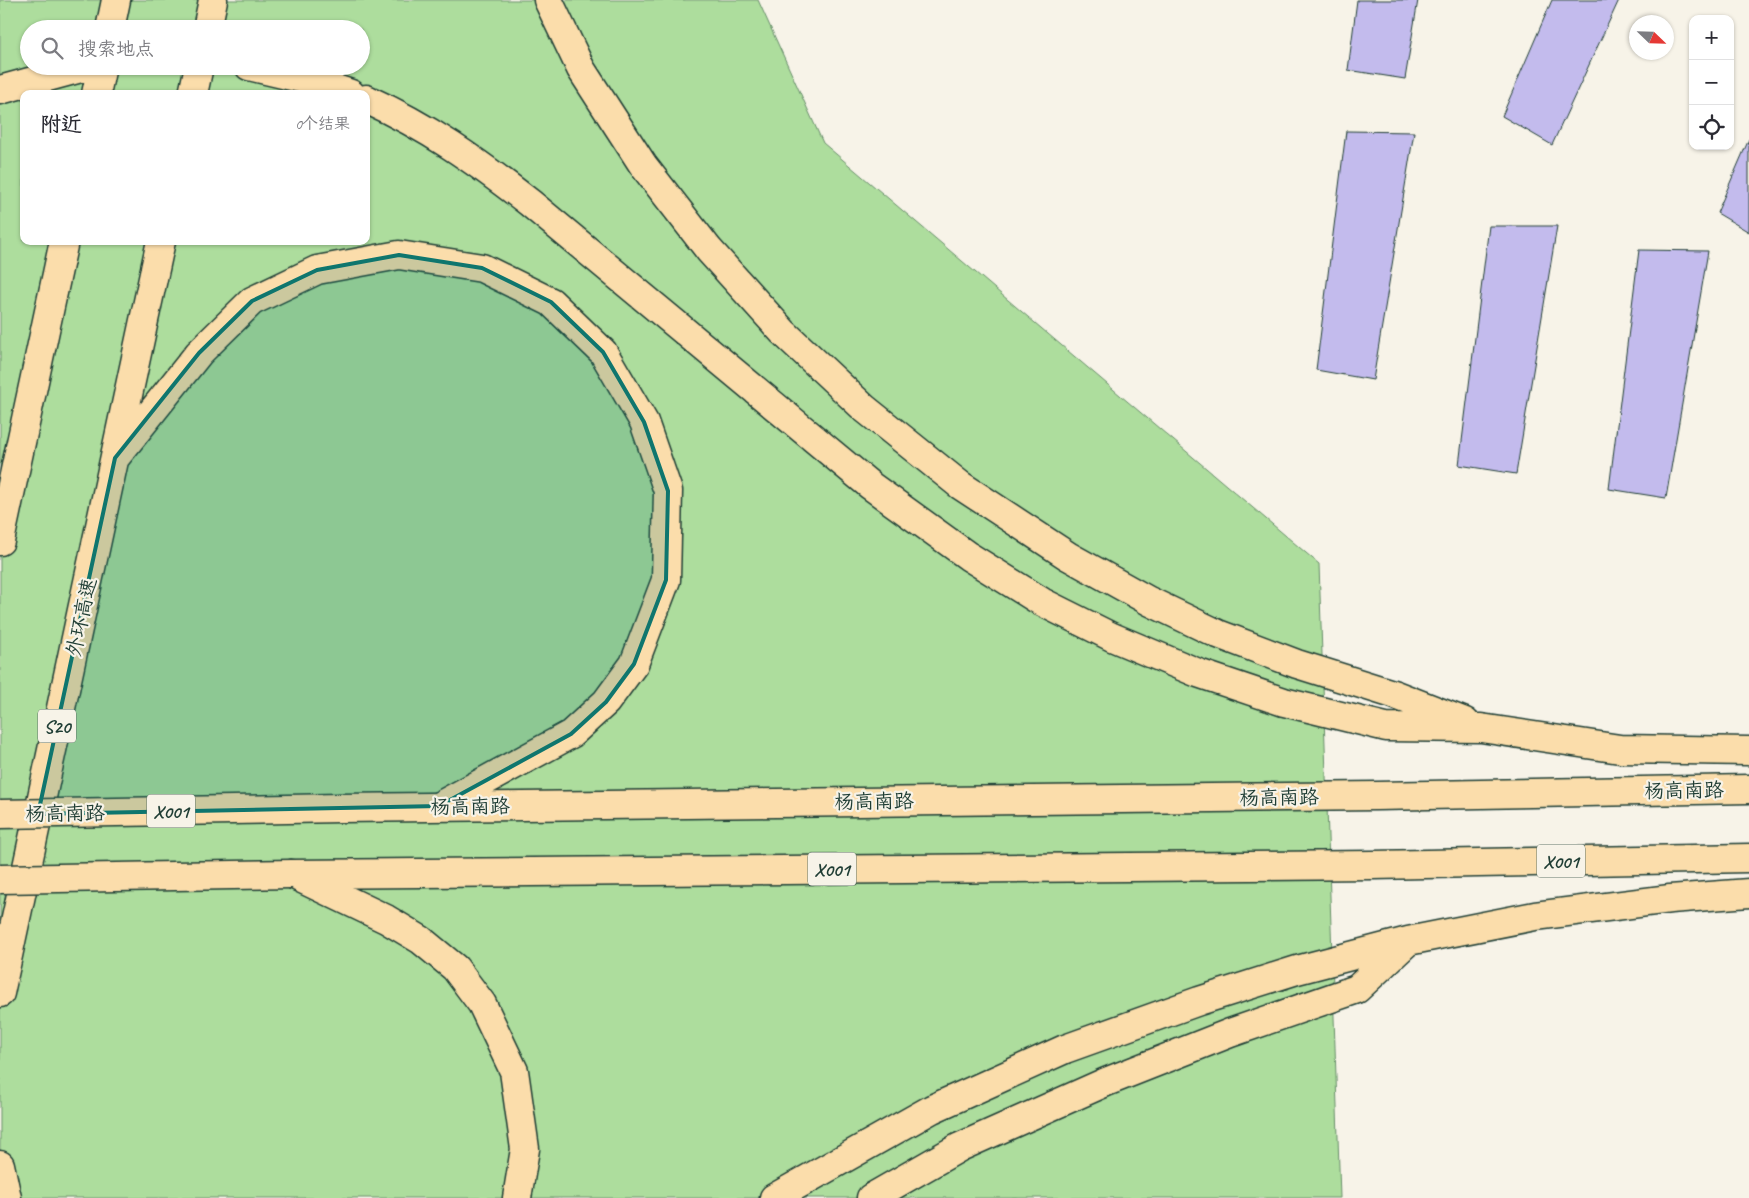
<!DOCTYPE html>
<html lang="zh">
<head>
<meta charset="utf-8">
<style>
  body { margin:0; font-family:Caveat,"LXGW WenKai TC",sans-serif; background:#f2f2f3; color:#2b2b33 }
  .controls { position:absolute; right:15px; top:15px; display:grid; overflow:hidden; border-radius:10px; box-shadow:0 1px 4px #0004 }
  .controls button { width:45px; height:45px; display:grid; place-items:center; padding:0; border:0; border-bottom:1px solid #e1e1e2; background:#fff; color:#2b2b33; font:25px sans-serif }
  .compass { position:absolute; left:1629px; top:15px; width:45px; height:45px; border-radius:50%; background:#fff; box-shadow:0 1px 4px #0004; rotate:113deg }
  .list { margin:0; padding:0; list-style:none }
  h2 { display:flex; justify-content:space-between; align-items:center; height:65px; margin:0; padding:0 20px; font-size:21px }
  h2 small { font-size:16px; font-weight:400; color:#7c7c81 }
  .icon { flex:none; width:28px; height:28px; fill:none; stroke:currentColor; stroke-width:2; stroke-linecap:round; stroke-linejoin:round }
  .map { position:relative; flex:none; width:1749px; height:1198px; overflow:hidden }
  .search { position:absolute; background:#fff; box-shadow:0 1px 4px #0004; left:20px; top:20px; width:350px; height:55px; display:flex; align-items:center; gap:12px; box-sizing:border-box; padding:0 18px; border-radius:28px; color:#7c7c81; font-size:19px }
  .panel { position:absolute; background:#fff; box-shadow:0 1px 4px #0004; left:20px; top:90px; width:350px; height:155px; border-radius:10px }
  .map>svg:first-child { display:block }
  .green { fill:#addd9d; stroke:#668d68; fill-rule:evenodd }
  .building { fill:#c3bbed; stroke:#1f3d34 }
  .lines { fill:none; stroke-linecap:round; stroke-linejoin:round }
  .trunk-casing { stroke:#1f3d34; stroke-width:31 }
  .motorway-casing { stroke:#1f3d34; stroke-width:31 }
  .trunk { stroke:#fbddab; stroke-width:28 }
  .motorway { stroke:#fbddab; stroke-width:28 }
  .trunk-bridge-casing { stroke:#1f3d34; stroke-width:31; stroke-linecap:butt }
  .trunk-bridge { stroke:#fbddab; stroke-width:28 }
  .marked { fill:#0f766e; fill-opacity:0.2; stroke:#0f766e; stroke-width:4; stroke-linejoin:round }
  .labels { text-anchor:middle; stroke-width:4.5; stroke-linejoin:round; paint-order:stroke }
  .shield { fill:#f7f3e8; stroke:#60746a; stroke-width:1 }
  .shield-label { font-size:19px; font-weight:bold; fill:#1f3d34 }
  .street-label { font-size:20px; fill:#1f3d34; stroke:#f7f3e8 }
</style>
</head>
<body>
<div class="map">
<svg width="1749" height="1198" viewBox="0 0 1749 1198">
  <rect width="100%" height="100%" fill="#f7f3e8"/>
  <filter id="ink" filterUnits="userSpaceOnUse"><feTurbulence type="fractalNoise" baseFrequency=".02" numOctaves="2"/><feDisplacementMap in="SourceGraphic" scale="10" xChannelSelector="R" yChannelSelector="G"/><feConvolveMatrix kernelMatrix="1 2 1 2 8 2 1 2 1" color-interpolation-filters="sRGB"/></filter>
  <g filter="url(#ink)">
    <!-- green -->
    <path class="green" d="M0,0H758L823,143L1319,564L1340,1198H0ZM29,29H361V66H29ZM24,94H366V241H24Z"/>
    <!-- building -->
    <path class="building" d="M1357,0H1418L1405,79L1348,70Z
      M1552,0H1619L1552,145L1502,116Z
      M1346,131L1414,132L1373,380L1316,370Z
      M1749,139V232L1717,213Z
      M1489,226H1557L1516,474L1459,465Z
      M1639,250L1708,251L1666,498L1609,489Z"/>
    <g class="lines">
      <defs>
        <path id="trunk" d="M341,808L1377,796L1749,789
          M292,874L1373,865L1749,858"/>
        <path id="motorway" d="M548,0L581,69L643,165L709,250L783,332L864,408L960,485L1068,556L1149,601L1218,634L1297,664L1393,694L1465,722
          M110,29L116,0
          M207,29L213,0
          M249,66L309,80L351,94
          M0,90L81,68L97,66
          M96,94L102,66
          M193,94L199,66
          M366,99C428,127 476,161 530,203L871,486L968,556L1042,602L1112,637L1198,673L1284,702L1386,727L1481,728L1620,749L1749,751
          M115,458L199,353L252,301L317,270L399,255L482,268L551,302L603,352L644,422L668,491L666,580L634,664L606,702L571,734L439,806
          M0,541L64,241
          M292,874L386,919L421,940L455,968L482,1004L514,1071L525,1149L517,1198
          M0,993L161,241
          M0,1165L7,1198
          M774,1198L932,1109L1065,1049L1199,1001L1297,970L1408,941L1535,916L1670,899L1749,893
          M871,1198L960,1147L1106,1082L1230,1033L1357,989L1405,944"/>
      </defs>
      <!-- trunk casing -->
      <use href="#trunk" class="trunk-casing"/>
      <!-- motorway casing -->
      <use href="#motorway" class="motorway-casing"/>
      <!-- trunk -->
      <use href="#trunk" class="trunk"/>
      <!-- motorway -->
      <use href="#motorway" class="motorway"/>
      <defs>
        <path id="trunk-bridge" d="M0,814L341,808
          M0,879L292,874"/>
      </defs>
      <!-- trunk-bridge casing -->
      <use href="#trunk-bridge" class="trunk-bridge-casing"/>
      <!-- trunk-bridge -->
      <use href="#trunk-bridge" class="trunk-bridge"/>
    </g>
  </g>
  <!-- marked area -->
  <path class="marked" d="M399,255L482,268L551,302L603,352L644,422L668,491L666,580L634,664L606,702L571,734L439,806L38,814L115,458L199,353L252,301L317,270Z"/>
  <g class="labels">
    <!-- shield labels -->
    <g class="shield">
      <rect x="38" y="709.5" width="38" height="33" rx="4"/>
      <rect x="147" y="794.5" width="48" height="33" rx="4"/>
      <rect x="1537" y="844.5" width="48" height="33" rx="4"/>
      <rect x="808" y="852.5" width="48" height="33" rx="4"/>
    </g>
    <g class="shield-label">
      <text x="57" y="733">S20</text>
      <text x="171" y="818">X001</text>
      <text x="1561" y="868">X001</text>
      <text x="832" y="876">X001</text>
    </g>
    <!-- street labels -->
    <g class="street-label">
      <text transform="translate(81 617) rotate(-78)" y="7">外环高速</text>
      <text transform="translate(1684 790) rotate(-1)" y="7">杨高南路</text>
      <text transform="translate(1279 797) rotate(-1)" y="7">杨高南路</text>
      <text transform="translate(874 801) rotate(-1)" y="7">杨高南路</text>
      <text transform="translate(470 806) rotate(-1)" y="7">杨高南路</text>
      <text transform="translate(65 813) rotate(-1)" y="7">杨高南路</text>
    </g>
  </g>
</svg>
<div class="controls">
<button>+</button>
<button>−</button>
<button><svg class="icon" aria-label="locate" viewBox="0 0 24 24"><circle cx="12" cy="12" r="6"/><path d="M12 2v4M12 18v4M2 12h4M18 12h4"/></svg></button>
</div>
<svg class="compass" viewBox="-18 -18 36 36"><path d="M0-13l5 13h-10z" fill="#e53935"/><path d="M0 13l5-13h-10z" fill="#7c7c81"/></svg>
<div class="search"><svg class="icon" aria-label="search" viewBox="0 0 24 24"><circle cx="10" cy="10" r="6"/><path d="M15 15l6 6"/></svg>搜索地点</div>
<section class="panel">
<h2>附近<small>0个结果</small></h2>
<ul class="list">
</ul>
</section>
</div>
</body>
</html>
